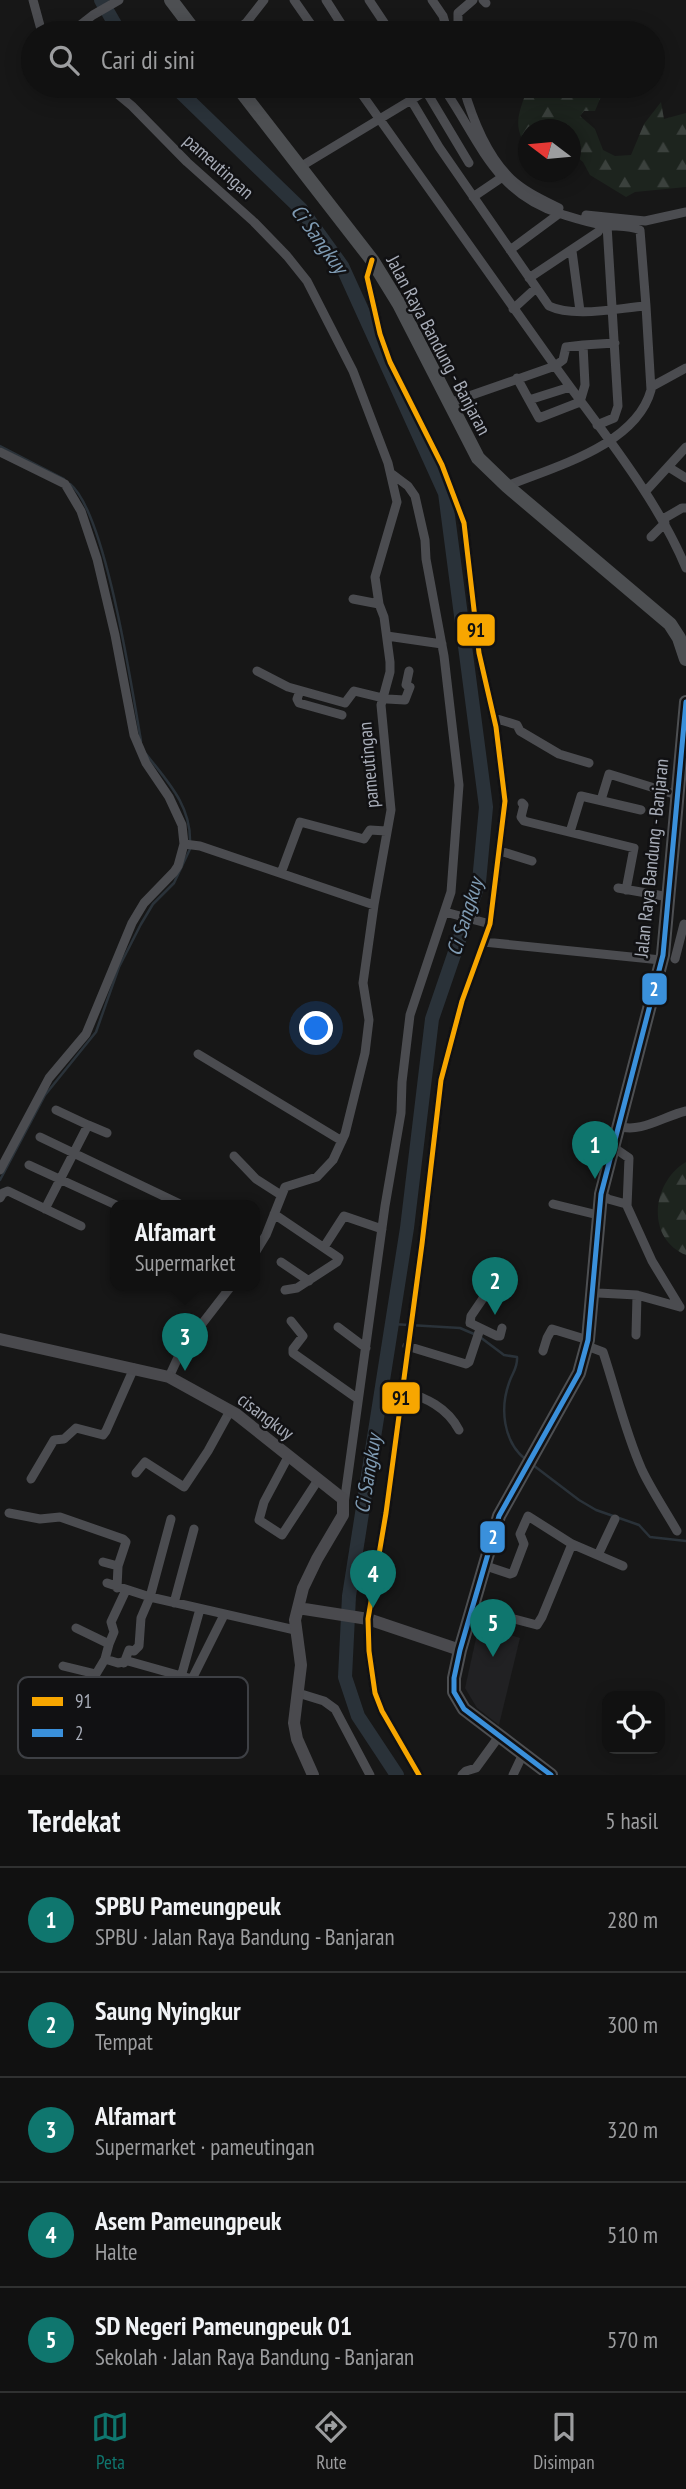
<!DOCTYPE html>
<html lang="id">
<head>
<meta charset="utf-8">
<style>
  body { margin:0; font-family:"PT Sans Narrow",sans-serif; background:#1a1a1a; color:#f1f3f6 }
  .controls { position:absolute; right:21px; bottom:21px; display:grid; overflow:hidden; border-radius:14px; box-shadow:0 4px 18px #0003 }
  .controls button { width:63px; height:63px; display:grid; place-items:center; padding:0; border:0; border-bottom:2px solid #303131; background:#111; color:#f1f3f6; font:35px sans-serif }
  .compass { position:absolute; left:518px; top:119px; width:63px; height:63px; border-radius:50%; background:#111; box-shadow:0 4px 18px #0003; rotate:286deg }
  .you { position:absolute; left:317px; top:1029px; width:24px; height:24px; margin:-18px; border:5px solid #fff; border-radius:50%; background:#1a73e8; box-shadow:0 0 0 10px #1a73e833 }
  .badge { display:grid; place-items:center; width:46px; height:46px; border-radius:50%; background:#0f766e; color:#fff; font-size:23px; font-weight:700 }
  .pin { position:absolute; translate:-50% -58px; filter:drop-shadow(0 2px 4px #0008) }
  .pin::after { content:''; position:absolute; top:37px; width:24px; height:21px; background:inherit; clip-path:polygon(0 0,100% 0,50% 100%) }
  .popup { position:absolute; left:110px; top:1200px; width:150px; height:91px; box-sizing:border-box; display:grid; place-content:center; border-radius:14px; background:#111; filter:drop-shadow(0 2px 5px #0005); font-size:23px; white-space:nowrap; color:#9c9d9f }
  .popup b { font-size:26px; color:#f1f3f6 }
  .popup::after { content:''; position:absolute; left:50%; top:100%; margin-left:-14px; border:14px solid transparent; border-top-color:#111 }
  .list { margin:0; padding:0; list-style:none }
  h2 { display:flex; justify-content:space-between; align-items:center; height:91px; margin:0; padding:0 28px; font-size:30px }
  h2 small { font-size:23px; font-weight:400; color:#9c9d9f }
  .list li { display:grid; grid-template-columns:46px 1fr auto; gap:21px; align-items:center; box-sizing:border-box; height:105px; padding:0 28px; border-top:2px solid #303131 }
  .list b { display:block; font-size:26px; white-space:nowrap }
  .list p { margin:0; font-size:23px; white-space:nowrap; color:#9c9d9f }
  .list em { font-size:23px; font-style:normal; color:#9c9d9f }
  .icon { flex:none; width:38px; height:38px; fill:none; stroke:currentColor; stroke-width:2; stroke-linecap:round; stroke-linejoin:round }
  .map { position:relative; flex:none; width:686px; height:1775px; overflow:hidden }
  .search { position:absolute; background:#111; box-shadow:0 4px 18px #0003; left:21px; right:21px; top:21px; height:77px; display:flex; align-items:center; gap:18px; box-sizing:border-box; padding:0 24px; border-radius:38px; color:#9c9d9f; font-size:26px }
  .sheet { height:616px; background:#111 }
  nav { display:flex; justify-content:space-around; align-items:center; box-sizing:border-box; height:98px; border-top:2px solid #303131; background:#111; font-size:19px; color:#9c9d9f }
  nav a { display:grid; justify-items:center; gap:4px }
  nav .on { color:#0f766e }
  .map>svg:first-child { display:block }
  .built { fill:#212123 }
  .forest { fill:url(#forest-firs) }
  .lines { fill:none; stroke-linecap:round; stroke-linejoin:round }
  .stream { stroke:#2a3239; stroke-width:2.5 }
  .river { stroke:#2a3239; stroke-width:14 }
  .street { stroke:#4b4c50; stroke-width:9 }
  .secondary { stroke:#4a4a4e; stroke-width:12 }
  .primary { stroke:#4d4f52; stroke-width:14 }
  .bus-1-casing { stroke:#111113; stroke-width:10 }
  .bus-2-casing { stroke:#111113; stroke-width:10 }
  .bus-1 { stroke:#f7a600; stroke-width:5 }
  .bus-2 { stroke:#3a90db; stroke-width:5 }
  .labels { text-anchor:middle; stroke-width:5; stroke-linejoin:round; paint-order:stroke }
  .street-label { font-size:19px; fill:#a8adb8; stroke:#111113 }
  .water-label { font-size:21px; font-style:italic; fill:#7f9bb3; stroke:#111113 }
  .key { fill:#111113; stroke:#3e4045; stroke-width:2 }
  .key-label { font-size:19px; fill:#a8adb8 }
  .line-badge { stroke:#111113; stroke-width:2.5 }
  .badge-label { font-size:19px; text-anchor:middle; font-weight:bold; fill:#fff }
  .pale-badge-label { font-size:19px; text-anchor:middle; font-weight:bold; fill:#111 }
</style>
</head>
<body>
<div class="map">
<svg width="686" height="1775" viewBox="0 0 686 1775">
  <defs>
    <pattern id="forest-firs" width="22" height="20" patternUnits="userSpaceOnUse" patternTransform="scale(1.75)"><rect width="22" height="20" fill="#1d241e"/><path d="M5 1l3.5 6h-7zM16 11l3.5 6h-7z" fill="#3b413d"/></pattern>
  </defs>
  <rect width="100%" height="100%" fill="#171717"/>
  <!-- built -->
  <path class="built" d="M479,1625L520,1638L499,1725L477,1708L465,1688Z"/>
  <!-- forest -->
  <path class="forest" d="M528,86H601L602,94L595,111H584L580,116L595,129L603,150L615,156L631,155L644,124L661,102L664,119L686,113V187L635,192L626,197L590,175L583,162L571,152L570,130H528V149C510,124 521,110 528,86Z
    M686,1162V1255C645,1238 652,1182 686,1162Z"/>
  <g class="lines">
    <!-- stream -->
    <path class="stream" d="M0,446L64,479
      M70,484C106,513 132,690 141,741
      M146,754C167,781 191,805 190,842
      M0,1180L45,1095L96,1032L119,967L141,924L153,904L174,883L190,849
      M392,1324L460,1328L474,1334
      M480,1337L504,1355L517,1357C518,1368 512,1373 509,1383C500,1408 503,1441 525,1459
      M533,1465L579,1500L596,1510L639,1525L650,1537L686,1541"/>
    <!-- river -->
    <path class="river" d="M101,0L120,33
      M174,86L301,209L342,266L445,493L486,807L479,882L432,1019L407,1228L349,1596L345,1677L358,1716L397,1775"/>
    <!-- street -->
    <path class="street" d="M33,0L42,33
      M294,0L317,33
      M326,0L347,33
      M369,0L391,33
      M432,0L443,16L448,33
      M483,0L486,3
      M447,29L458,25V13L473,0
      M70,33L93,15L119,0
      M232,33L246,23L264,0
      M108,86L132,106L187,162L254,222L287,256L307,281L353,371L388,463L397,502L375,577L379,604L384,617L390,662V672L381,705L391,810L374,905L363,983L369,1020L365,1053L345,1134L333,1160L317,1177L285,1187L266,1235L255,1253
      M356,86L555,366L449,403
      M436,86L426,91L469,163
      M442,86C479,138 493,193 561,214C574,218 589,223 603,225C615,227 629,225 640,230L646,306
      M463,86C472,118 486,155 511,179C525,192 543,200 559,208
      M411,100L439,147L549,306C574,318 618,308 646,306L651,390C636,445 556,466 507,486
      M300,167L426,91L423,86
      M473,197L501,178
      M586,215L645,221L686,212
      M510,250L560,213
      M572,251L580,311
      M372,260L367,277L380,334L390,362L442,465L464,523L479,653L496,727L505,801L490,924L462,1001L441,1080L422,1244L386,1513L368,1619L369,1651L375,1693L382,1711L419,1775
      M529,278L598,232L602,225
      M513,309L536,288
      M583,345L566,347L563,360L555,366C600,429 656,496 686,568
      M517,378L529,400L570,387
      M651,387L686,368
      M529,400L539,418L580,402L585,385L583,345L615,343
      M597,425L614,418L618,406L607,225
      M0,452L65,484L81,511L97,559L115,635L134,735L146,763L169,797L182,825L184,844L178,866L174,872L144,903L132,923L86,1034L49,1078L0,1170
      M670,468L686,478
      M645,492L686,447
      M663,519L682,508H686
      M651,537L665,523
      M353,599L379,604
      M387,636L442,644
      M257,671L288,687L345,703L354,691L387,699L405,700L410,687L406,685L409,671
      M300,691L297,699L299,703L342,715
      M494,718L517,725L520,731L559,754L589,763
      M601,800L609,774L677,795
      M522,803L524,805L521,817L524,821L634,848L626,890
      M570,832L581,796L641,810
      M184,844L200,846L374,905
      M500,851L532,861
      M281,873L300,822L364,839L370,830L386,831
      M618,888L669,897
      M445,912L490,924
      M484,942L661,960
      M675,959L684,924
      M198,1054L342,1141
      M88,1125L107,1133
      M618,1126C640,1134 664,1116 686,1111
      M40,1137L178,1203
      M613,1147L629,1158L627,1206L652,1261L680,1307
      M234,1156L256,1179L281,1195
      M29,1165L116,1205
      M601,1194L608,1199L626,1204
      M0,1198L3,1193L8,1191L81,1226
      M553,1204L598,1215
      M45,1209L88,1125L56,1110
      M274,1214L339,1258L337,1262L297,1288L285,1290
      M324,1247L344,1216L382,1229
      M281,1262L309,1281
      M486,1289V1294L471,1316L470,1323L497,1336H500L502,1328
      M593,1291L598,1293L637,1295L680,1307
      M291,1321L303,1336L293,1349V1353L358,1399
      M338,1327L366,1348
      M636,1335L637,1295
      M407,1346L466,1364L469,1362L480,1329
      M587,1346L603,1352C616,1391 625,1432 642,1470C652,1491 665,1510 677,1531
      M543,1351L547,1338L552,1329L588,1340
      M169,1377L181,1351L232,1285
      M402,1390C426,1398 447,1407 459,1430
      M288,1457L264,1502L259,1520L282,1535L318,1480
      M136,1473L145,1462L184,1487L208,1451L230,1411
      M31,1479L54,1440L64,1439L76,1428L103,1435L106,1431L134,1368
      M344,1504L385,1206L401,1113L402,1082L410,1015L451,892L459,785L444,656L426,559L425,540L415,496L408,486L392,474
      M9,1513L40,1519L60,1517L123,1539L126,1542L118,1566
      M598,1555L615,1519
      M103,1562L118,1566L117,1588
      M483,1565L510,1574L513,1573L524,1544L520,1534L528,1516L572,1544L623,1566
      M107,1583L150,1597L295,1630
      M174,1603L194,1529
      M472,1608L537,1625L542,1617L572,1544
      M76,1628L109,1644L114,1632L111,1622L126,1590
      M105,1659L118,1663L128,1661L192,1679L224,1615
      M124,1663L129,1650L134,1651L139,1646L141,1618L150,1597L171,1519
      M63,1666L96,1674L105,1659L109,1644
      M181,1677L200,1609
      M298,1693L324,1701L335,1709L370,1775
      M462,1775L466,1771L476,1768L500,1735
      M513,1775L523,1754"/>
    <!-- secondary -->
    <path class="secondary" d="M0,1339L169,1377L236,1414L343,1499V1515L317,1559L303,1588L295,1620L301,1665L294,1723L297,1739L313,1775
      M298,1608L368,1619L460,1650"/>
    <!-- primary -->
    <path class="primary" d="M171,0L196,33
      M237,86L372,260L399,304L478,458L507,486L670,624L679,638L686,659
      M551,1775L464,1709L454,1692V1678L460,1650L499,1516L579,1373L588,1340L601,1194L663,955L686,702"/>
    <defs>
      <path id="bus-1" d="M372,260L367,277L380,334L390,362L442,465L464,523L479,653L496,727L505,801L490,924L462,1001L441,1080L422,1244L386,1513L368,1619L369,1651L375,1693L382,1711L419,1775"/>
      <path id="bus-2" d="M551,1775L464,1709L454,1692V1678L460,1650L499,1516L579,1373L588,1340L601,1194L663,955L686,702"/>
    </defs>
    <!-- bus-1 casing -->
    <use href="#bus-1" class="bus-1-casing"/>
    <!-- bus-2 casing -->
    <use href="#bus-2" class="bus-2-casing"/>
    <!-- bus-1 -->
    <use href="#bus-1" class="bus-1"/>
    <!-- bus-2 -->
    <use href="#bus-2" class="bus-2"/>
  </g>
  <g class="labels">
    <!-- street labels -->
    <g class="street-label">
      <text transform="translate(219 166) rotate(42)" y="7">pameutingan</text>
      <text transform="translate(439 345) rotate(62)" y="7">Jalan Raya Bandung - Banjaran</text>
      <text transform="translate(368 765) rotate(-95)" y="7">pameutingan</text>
      <text transform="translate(651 858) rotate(-84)" y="7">Jalan Raya Bandung - Banjaran</text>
      <text transform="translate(266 1416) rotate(37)" y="7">cisangkuy</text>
    </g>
    <!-- water labels -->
    <g class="water-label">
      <text transform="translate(319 239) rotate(54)" y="7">Ci Sangkuy</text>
      <text transform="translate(465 917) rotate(-73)" y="7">Ci Sangkuy</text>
      <text transform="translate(368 1474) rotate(-81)" y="7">Ci Sangkuy</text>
    </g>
  </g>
  <!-- legend -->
  <rect x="18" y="1677" width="230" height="81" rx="10" class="key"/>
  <rect x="32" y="1697" width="31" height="9" fill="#f7a600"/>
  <rect x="32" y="1729" width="31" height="8" fill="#3a90db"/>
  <g class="key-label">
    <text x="75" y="1708">91</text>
    <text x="75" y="1740">2</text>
  </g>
  <g class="line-badge">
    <rect x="456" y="613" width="40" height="34" rx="7" fill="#f7a600"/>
    <rect x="641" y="972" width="27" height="34" rx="7" fill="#3a90db"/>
    <rect x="381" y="1381" width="40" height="34" rx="7" fill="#f7a600"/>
    <rect x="479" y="1520" width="27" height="34" rx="7" fill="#3a90db"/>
  </g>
  <g class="badge-label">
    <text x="654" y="996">2</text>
    <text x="493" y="1544">2</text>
  </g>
  <g class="pale-badge-label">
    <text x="476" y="637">91</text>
    <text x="401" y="1405">91</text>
  </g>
</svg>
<div class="controls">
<button><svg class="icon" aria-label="locate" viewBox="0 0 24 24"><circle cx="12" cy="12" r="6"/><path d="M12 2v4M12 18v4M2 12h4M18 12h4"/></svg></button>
</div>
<svg class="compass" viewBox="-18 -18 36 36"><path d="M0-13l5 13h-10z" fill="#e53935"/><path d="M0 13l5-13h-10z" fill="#9c9d9f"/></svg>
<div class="you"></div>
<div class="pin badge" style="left:595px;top:1179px">1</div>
<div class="pin badge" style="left:495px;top:1315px">2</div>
<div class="pin badge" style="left:185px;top:1371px">3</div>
<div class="popup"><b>Alfamart</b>Supermarket</div>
<div class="pin badge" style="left:373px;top:1608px">4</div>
<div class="pin badge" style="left:493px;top:1657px">5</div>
<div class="search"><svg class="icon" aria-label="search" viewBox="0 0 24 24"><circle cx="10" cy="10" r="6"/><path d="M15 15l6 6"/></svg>Cari di sini</div>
</div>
<section class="sheet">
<h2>Terdekat<small>5 hasil</small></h2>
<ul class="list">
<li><span class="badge">1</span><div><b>SPBU Pameungpeuk</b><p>SPBU · Jalan Raya Bandung - Banjaran</p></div><em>280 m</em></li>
<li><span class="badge">2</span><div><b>Saung Nyingkur</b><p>Tempat</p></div><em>300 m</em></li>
<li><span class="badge">3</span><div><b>Alfamart</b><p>Supermarket · pameutingan</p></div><em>320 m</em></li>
<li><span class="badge">4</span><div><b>Asem Pameungpeuk</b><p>Halte</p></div><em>510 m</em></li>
<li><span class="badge">5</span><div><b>SD Negeri Pameungpeuk 01</b><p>Sekolah · Jalan Raya Bandung - Banjaran</p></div><em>570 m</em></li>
</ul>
</section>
<nav>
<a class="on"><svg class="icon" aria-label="map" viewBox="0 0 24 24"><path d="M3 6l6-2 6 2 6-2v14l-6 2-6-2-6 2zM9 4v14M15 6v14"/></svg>Peta</a>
<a><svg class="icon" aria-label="directions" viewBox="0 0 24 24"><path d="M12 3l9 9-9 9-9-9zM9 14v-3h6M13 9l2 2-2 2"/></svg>Rute</a>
<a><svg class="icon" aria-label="saved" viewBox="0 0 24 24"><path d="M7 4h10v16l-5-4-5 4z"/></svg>Disimpan</a>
</nav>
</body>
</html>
